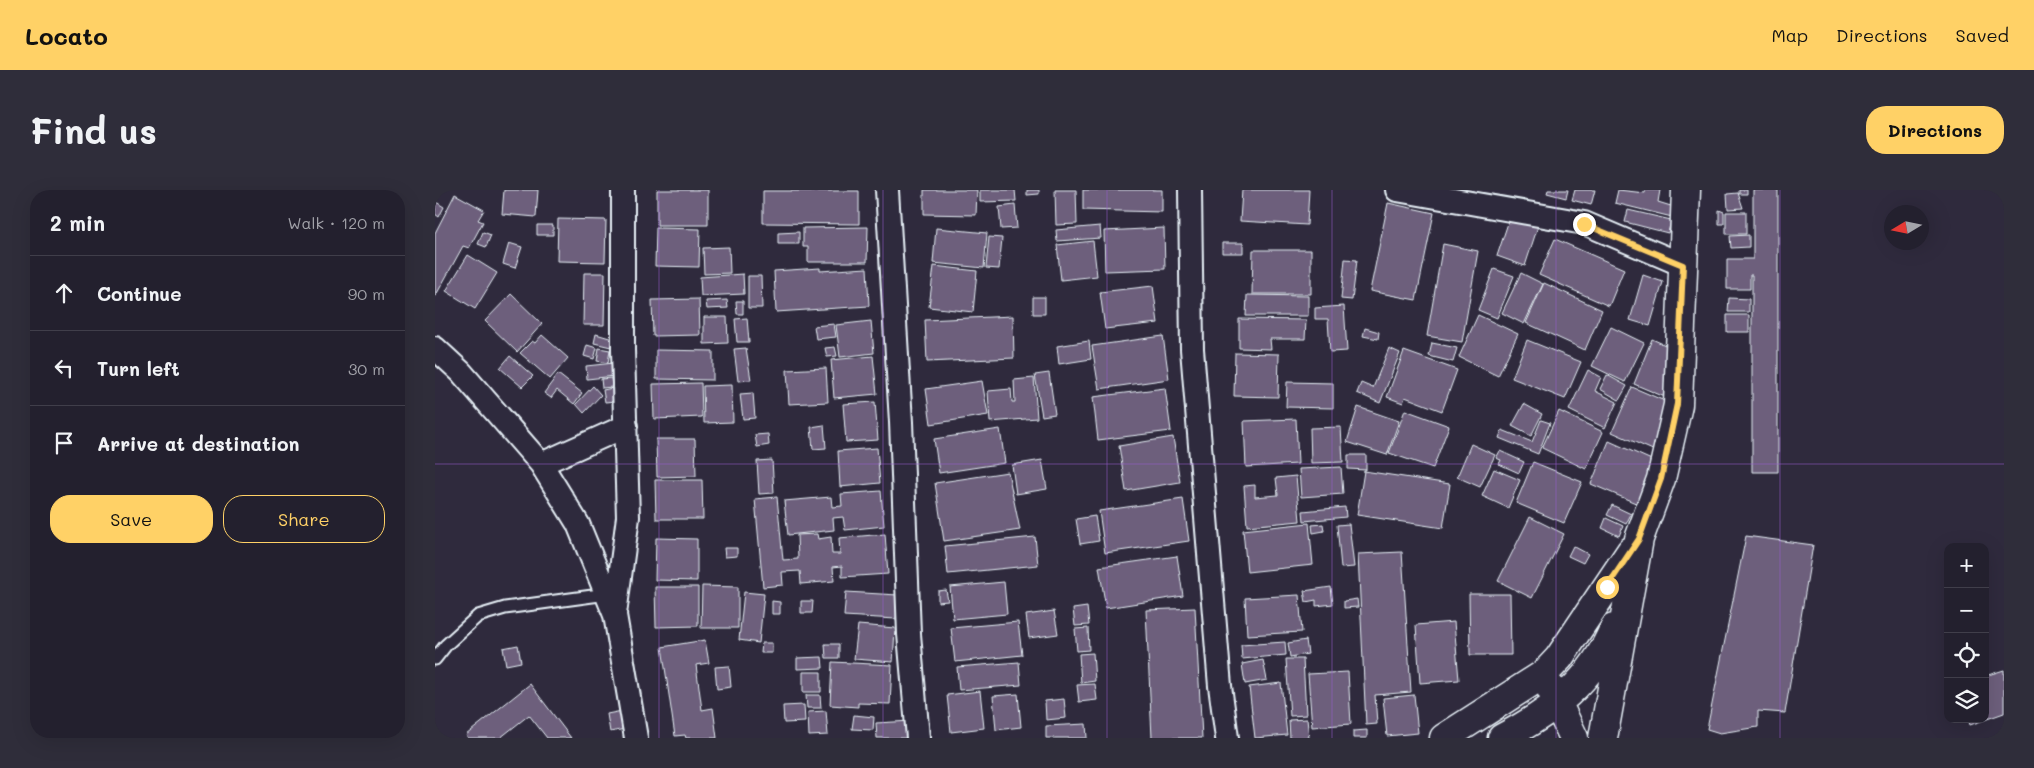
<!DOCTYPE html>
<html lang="en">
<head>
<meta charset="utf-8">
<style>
  body { margin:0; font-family:Mali,sans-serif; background:#2f2d3a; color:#f1f3f6 }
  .controls { position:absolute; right:15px; bottom:15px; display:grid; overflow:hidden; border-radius:10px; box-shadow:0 5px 20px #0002 }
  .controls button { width:45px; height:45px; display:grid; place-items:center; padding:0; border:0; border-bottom:1px solid #403e4a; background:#23202e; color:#f1f3f6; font:25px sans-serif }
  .compass { position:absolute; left:1449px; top:15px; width:45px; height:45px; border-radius:50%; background:#23202e; box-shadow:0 5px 20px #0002; rotate:260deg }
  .stop { position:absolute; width:15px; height:15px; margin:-11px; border:4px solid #ffd166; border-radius:50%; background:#fff }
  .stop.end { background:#ffd166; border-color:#fff; box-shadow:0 1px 5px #0008 }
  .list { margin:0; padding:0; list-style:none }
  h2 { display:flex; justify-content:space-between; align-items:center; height:65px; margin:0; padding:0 20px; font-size:21px }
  h2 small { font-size:16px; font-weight:400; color:#a3a3aa }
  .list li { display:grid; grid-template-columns:32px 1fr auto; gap:15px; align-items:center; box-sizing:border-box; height:75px; padding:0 20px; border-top:1px solid #403e4a }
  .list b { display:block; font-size:19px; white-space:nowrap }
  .list em { font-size:16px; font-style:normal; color:#a3a3aa }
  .actions { display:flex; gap:10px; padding:15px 20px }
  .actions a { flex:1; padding:11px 0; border:1px solid #ffd166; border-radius:20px; text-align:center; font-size:18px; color:#ffd166 }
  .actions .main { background:#ffd166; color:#111 }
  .icon { flex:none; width:28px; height:28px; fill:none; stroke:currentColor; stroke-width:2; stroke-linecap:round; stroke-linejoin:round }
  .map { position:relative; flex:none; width:1569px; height:548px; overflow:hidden; border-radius:20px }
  header { display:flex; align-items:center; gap:30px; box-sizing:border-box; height:70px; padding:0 25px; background:#ffd166; color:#111 }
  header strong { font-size:24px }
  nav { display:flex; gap:28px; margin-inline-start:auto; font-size:18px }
  .intro { display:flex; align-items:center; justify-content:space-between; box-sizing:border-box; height:120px; padding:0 30px }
  h1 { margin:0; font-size:35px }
  .button { padding:12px 22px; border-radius:20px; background:#ffd166; color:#111; font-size:18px; font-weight:700 }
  main { display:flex; gap:30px; padding:0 30px }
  aside { flex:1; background:#23202e; border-radius:20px; box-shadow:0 5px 20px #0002 }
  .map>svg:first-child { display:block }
  .building { fill:#6d5f7b; stroke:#e8f1f8 }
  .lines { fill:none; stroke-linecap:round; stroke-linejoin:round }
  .lane-casing { stroke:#e8f1f8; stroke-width:15 }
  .street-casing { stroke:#e8f1f8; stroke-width:26 }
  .secondary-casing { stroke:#e8f1f8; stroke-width:31 }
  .lane { stroke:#2f2a3d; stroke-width:11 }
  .street { stroke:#2f2a3d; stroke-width:22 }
  .secondary { stroke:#2f2a3d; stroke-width:28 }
  .route { stroke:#ffd166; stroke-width:6 }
  .grid { fill:none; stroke:#965dcd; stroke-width:1; stroke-opacity:0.55 }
</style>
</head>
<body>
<header>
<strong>Locato</strong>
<nav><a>Map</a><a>Directions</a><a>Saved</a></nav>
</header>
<div class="intro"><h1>Find us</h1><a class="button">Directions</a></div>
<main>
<aside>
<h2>2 min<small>Walk · 120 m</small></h2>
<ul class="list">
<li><svg class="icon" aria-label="ahead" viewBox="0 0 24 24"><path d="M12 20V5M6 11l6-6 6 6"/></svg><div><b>Continue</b></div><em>90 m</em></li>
<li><svg class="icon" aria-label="left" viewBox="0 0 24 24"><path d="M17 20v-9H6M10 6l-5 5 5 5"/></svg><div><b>Turn left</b></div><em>30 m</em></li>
<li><svg class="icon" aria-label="arrive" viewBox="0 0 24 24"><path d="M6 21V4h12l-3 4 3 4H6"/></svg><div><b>Arrive at destination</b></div></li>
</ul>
<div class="actions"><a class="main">Save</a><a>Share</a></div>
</aside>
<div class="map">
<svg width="1569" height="548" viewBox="0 0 1569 548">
  <rect width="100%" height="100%" fill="#2f2a3d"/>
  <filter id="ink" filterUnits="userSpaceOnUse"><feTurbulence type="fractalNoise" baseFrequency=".02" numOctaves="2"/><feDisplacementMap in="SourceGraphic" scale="10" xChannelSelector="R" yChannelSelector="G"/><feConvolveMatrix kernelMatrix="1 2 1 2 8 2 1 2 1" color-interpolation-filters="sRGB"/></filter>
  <g filter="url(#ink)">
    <!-- building -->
    <path class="building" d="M69,0H103L101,27L67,24Z
      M222,0H273V35H222Z
      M489,0H542L541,25L489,24Z
      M545,0H580L581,11L545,12Z
      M592,0H604V4L592,5Z
      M620,0H641L642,34L621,35Z
      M648,0H727V22L648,20Z
      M807,0H874L872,35L805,31Z
      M1113,0H1133L1131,8L1112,3Z
      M1140,0H1160L1156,15L1137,10Z
      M1183,0L1210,3L1211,0H1225L1223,12L1239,17L1237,27L1180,13Z
      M1304,0H1312V4H1304Z
      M1318,0H1343V282H1317V85H1315V99H1292V69H1318Z
      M328,1H424V34L328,33Z
      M1303,3L1308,18L1293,19L1292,4Z
      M20,4L49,20L43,30L48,32L34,58L28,56L0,107V43Z
      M1,12L9,17L4,27L0,24Z
      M953,13L999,23L981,110L935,101Z
      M580,15L582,38L566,39L564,17Z
      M1193,20L1236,30L1233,43L1190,32Z
      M1284,20L1289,22V34H1284Z
      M1291,22H1311V44H1291Z
      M1075,27L1103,36L1090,76L1062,66Z
      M123,29L171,30L170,72L122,71Z
      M102,35H118V45H102Z
      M665,36L666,48L622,51L621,40Z
      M433,37L432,72H373V57H368V38Z
      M221,38L265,39L264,77L220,76Z
      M501,38L552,43L549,78L498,73Z
      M729,38L730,79L670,81L669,41Z
      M48,42L56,45L51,57L43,54Z
      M364,42V54H343V43Z
      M1314,45V57L1296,58L1295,46Z
      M554,47L567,48L564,79L551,78Z
      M1120,49L1189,79L1174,116L1104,85Z
      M658,51L662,86L626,90L622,55Z
      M74,53L87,57L80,78L68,74Z
      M787,53H808V63H787Z
      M1008,54L1043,61L1027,152L992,146Z
      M294,57L295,83L269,84L268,58Z
      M818,60H876V104H817Z
      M33,65L62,83L40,119L11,101Z
      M910,69L922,70L917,110L906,109Z
      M499,76L542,81L538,122L494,117Z
      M385,78V81L432,78L434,116L341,122L339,81Z
      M1059,79L1079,86L1062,128L1043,120Z
      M149,83H170L169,135H148Z
      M1086,83L1108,94L1089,134L1067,123Z
      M308,84L309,104L266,106L265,87Z
      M1208,85L1228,92L1215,136L1195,130Z
      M313,86H326L327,118H313Z
      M1109,93L1167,120L1150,160L1091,133Z
      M718,96L723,133L670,139L665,102Z
      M76,104L107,134L82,162L50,131Z
      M812,105L873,106V126H811Z
      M598,107H610V124H598Z
      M1294,108L1314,109V122H1293Z
      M264,109L265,145L218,146L217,110Z
      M292,110L293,118L272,119L271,111Z
      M301,111H308V124H302Z
      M909,116L912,161L895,162L893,129H880V118Z
      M1043,125L1083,144L1063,186L1024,167Z
      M1292,125H1314V142H1292Z
      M578,126L579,168L492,172L490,130Z
      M269,127H292L293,153L269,154Z
      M312,128L314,152H302L300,129Z
      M804,129L871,130L870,149H835L836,159L804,158Z
      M436,131L439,163L405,167L401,135Z
      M399,134L401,147L381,149L379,136Z
      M1176,137L1209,153L1190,192L1157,176Z
      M930,138L944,142L943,149L928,146Z
      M161,144L178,149L176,157L159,153Z
      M107,145L133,168L115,189L85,163L97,151L100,153Z
      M728,146L734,189L664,199L657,156Z
      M1217,149L1239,159L1237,210L1199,194Z
      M1092,150L1146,172L1130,209L1077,188Z
      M654,151L656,169L624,174L622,156Z
      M997,153L1022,158L1018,172L994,166Z
      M152,155L162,158L159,169L149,166Z
      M400,157L402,166L392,167L390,158Z
      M164,158L175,160L173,173L162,171Z
      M311,158L316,190L303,191L299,159Z
      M954,158L965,163L945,213L922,203L926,193L938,198Z
      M221,160L278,161V190L221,189Z
      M969,161L1022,180L1007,221L970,207L968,213L952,207Z
      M800,163L844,164L843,207L799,206Z
      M75,166L98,186L87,197L65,178Z
      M438,166L442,204L399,208L396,170Z
      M179,173L180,186L152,189L151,176Z
      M391,178L393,212L354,214L352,180Z
      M1153,180L1166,187L1160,201L1182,212L1170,238L1134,220Z
      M614,183L620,224L607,226L600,185Z
      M123,184L147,203L139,214L122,200L116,208L109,203Z
      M1172,185L1192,196L1184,210L1165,199Z
      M176,188L177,197L167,198L166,189Z
      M599,188L602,228L555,232L553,201L576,199L577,212H580L579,190Z
      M547,191L553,225L496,234L491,199Z
      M852,192L898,193V218L851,217Z
      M266,193L267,227L219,229L218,194Z
      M297,195L298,232L269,233L268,196Z
      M158,196L166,205L149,223L141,214Z
      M1197,197L1239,215L1220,261L1177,242Z
      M178,198L180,211L170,212L168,200Z
      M730,198L736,241L663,250L658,207Z
      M318,203L320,228L308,229L305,204Z
      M440,212L443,250L411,252L408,214Z
      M1089,214L1107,224L1096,246L1077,236Z
      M923,217L964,231L952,265L912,252Z
      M970,220L1014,236L998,278L954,263Z
      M1124,221L1168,242L1151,279L1107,258Z
      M861,229L863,274L811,277L809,231Z
      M1106,230L1115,233L1103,264L1064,248L1067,240L1097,252Z
      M389,235L391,258L378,259L376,237Z
      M906,237L908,272L876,273L875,238Z
      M565,239L570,273L504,283L499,249Z
      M333,244L334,255L322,257L320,245Z
      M738,247L745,292L691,301L684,256Z
      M221,249H260L261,286L222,287Z
      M1174,251L1221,272L1203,314L1156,294Z
      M1036,254L1060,265L1045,297L1022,287Z
      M442,258L445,293L405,297L403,261Z
      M1065,261L1089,272L1084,283L1064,274L1066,270L1061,268Z
      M913,265H931V280L913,279Z
      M337,270L339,303L324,304L322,271Z
      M607,270L612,299L581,304L577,275Z
      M1098,272L1147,292L1129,333L1081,313Z
      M906,277L908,304L866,307L864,279Z
      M1059,279L1085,290L1073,318L1047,306Z
      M929,281L1015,294L1008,338L922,325Z
      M573,282L585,340L509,351L500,293Z
      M861,286L865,331L812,336L809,296L820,295V307L843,305L841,288Z
      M220,290H267L268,329H221Z
      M446,301L449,336L410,340L408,327L398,328L399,340L353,345L349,311L396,307L397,317L407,316L406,304Z
      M342,307L348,370L363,369L362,345L382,344L383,349L396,347L397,364H405L404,348L450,344L453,384L407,387V376L398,377L399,391L366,394L365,381L347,382L348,395L328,397L320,309Z
      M748,309L754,351L670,363L664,321Z
      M1177,315L1196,324L1191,334L1172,325Z
      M910,317L911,327L869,331L868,321Z
      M660,326L664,351L645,354L641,329Z
      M1095,327L1129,344L1097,408L1063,391Z
      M1171,328L1188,336L1184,346L1167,338Z
      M874,333L878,375L812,382L808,340Z
      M888,334L889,341L878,343L877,335Z
      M914,334L919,377L906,378L902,335Z
      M1311,346L1378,355L1350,523L1323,521V537L1285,543L1272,539Z
      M600,347L603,375L513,384L510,356Z
      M221,348L262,349V391L220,390Z
      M1138,356L1153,364L1148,373L1133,366Z
      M289,358H302V366L290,367Z
      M967,362L976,502L940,505L942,534L931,535L923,364Z
      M742,366L748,406L671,418L664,377Z
      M569,392L572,424L518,429L515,397Z
      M267,396L303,397V438H266Z
      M220,397H263V436L221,437Z
      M896,397L898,414L881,416V410L871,412L869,401Z
      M511,400L513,411L503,412V401Z
      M309,402L329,404L324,453L304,450Z
      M411,402L463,405L461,429L409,426Z
      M1034,404H1075L1076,465H1035Z
      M864,405L867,442L812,445L810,408Z
      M922,409L923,417L909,418V411Z
      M337,411L345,412V424H337Z
      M366,411H378L377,423H366Z
      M652,417L654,435L640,436L638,419Z
      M760,418L767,548H717L711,420Z
      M619,421L623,444L594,448L591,425Z
      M583,432L587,465L520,472L516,438Z
      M1019,432L1024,490L985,493L981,435Z
      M423,435L460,438L458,472L419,469Z
      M653,438L654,460L642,461L640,439Z
      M270,450L274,473L261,475L267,520L278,518L282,548H251L250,545L240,546L227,457Z
      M871,450L873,464L855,467L853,453Z
      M850,452L851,465L807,469L806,455Z
      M327,453H337V463H326Z
      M390,454H404V468H391Z
      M83,455L86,472L71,475L68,458Z
      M658,463L660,491L646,493L644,464Z
      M387,467L388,478L362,479V468Z
      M851,469H868L871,525L855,526Z
      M828,470L832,490L810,494L807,474Z
      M397,472L457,475L455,514L423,513V517L395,515Z
      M584,472L586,495L524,500L522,477Z
      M294,476L296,497L282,499L280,477Z
      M1569,480V523L1535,535L1533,529H1550V486Z
      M368,482H386V502H368Z
      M913,482L916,534L877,537L873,484Z
      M846,493L852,545L820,548L814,497Z
      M95,494L136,548H112L94,525L65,548H33L31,545Z
      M660,494L662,510L644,512L642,495Z
      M545,501L549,538L516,542L512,505Z
      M583,504L586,537L561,540L558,506Z
      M371,505H385L386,518H372Z
      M979,505L983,543L952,546L948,508Z
      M629,509L631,528L611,530L610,511Z
      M369,515L370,532L349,533L348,516Z
      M187,521L190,539L175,542L172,524Z
      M391,521L393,545L374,546L373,522Z
      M419,525L439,527L438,540L417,539Z
      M872,529L874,548H855L854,530Z
      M477,531L478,548H442L441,533Z
      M651,534L652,548H611V536Z
      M932,540V548H918V541Z"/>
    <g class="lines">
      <defs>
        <path id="lane" d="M0,469L11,455L43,426L70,418L172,404"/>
        <path id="street" d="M452,0L466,232L474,444L483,548
          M755,0L757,159L785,496L792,548
          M962,0L1149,33L1248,75
          M0,158L26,182L106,274L143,334L180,425L201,548
          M106,274L191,236
          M180,424L193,327L188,160V0"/>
        <path id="secondary" d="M1115,497L1139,548
          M1009,548L1109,484L1124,468L1196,361
          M1067,548C1116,522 1157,492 1179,438
          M1168,548L1204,349L1226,289L1243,215L1251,0"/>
      </defs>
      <!-- lane casing -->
      <use href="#lane" class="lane-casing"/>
      <!-- street casing -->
      <use href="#street" class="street-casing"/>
      <!-- secondary casing -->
      <use href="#secondary" class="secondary-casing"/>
      <!-- lane -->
      <use href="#lane" class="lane"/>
      <!-- street -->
      <use href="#street" class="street"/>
      <!-- secondary -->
      <use href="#secondary" class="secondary"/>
    </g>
  </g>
  <g class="lines" filter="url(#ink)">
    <!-- route -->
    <path class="route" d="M1149,34L1248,75L1242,214L1226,289L1204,349L1172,397"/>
  </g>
  <!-- grid -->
  <path class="grid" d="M224,0V548M448,0V548M672,0V548M897,0V548M1121,0V548M1345,0V548M0,274H1569"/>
</svg>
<div class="controls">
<button>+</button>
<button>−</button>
<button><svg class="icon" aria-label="locate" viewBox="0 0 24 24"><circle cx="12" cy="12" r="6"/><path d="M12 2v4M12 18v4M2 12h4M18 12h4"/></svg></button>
<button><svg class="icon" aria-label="layers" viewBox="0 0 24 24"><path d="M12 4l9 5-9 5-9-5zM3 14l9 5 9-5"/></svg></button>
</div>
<svg class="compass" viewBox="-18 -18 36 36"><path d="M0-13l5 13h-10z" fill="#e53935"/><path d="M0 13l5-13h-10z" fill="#a3a3aa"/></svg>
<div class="stop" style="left:1172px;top:397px"></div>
<div class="stop end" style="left:1149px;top:34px"></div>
</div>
</main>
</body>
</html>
